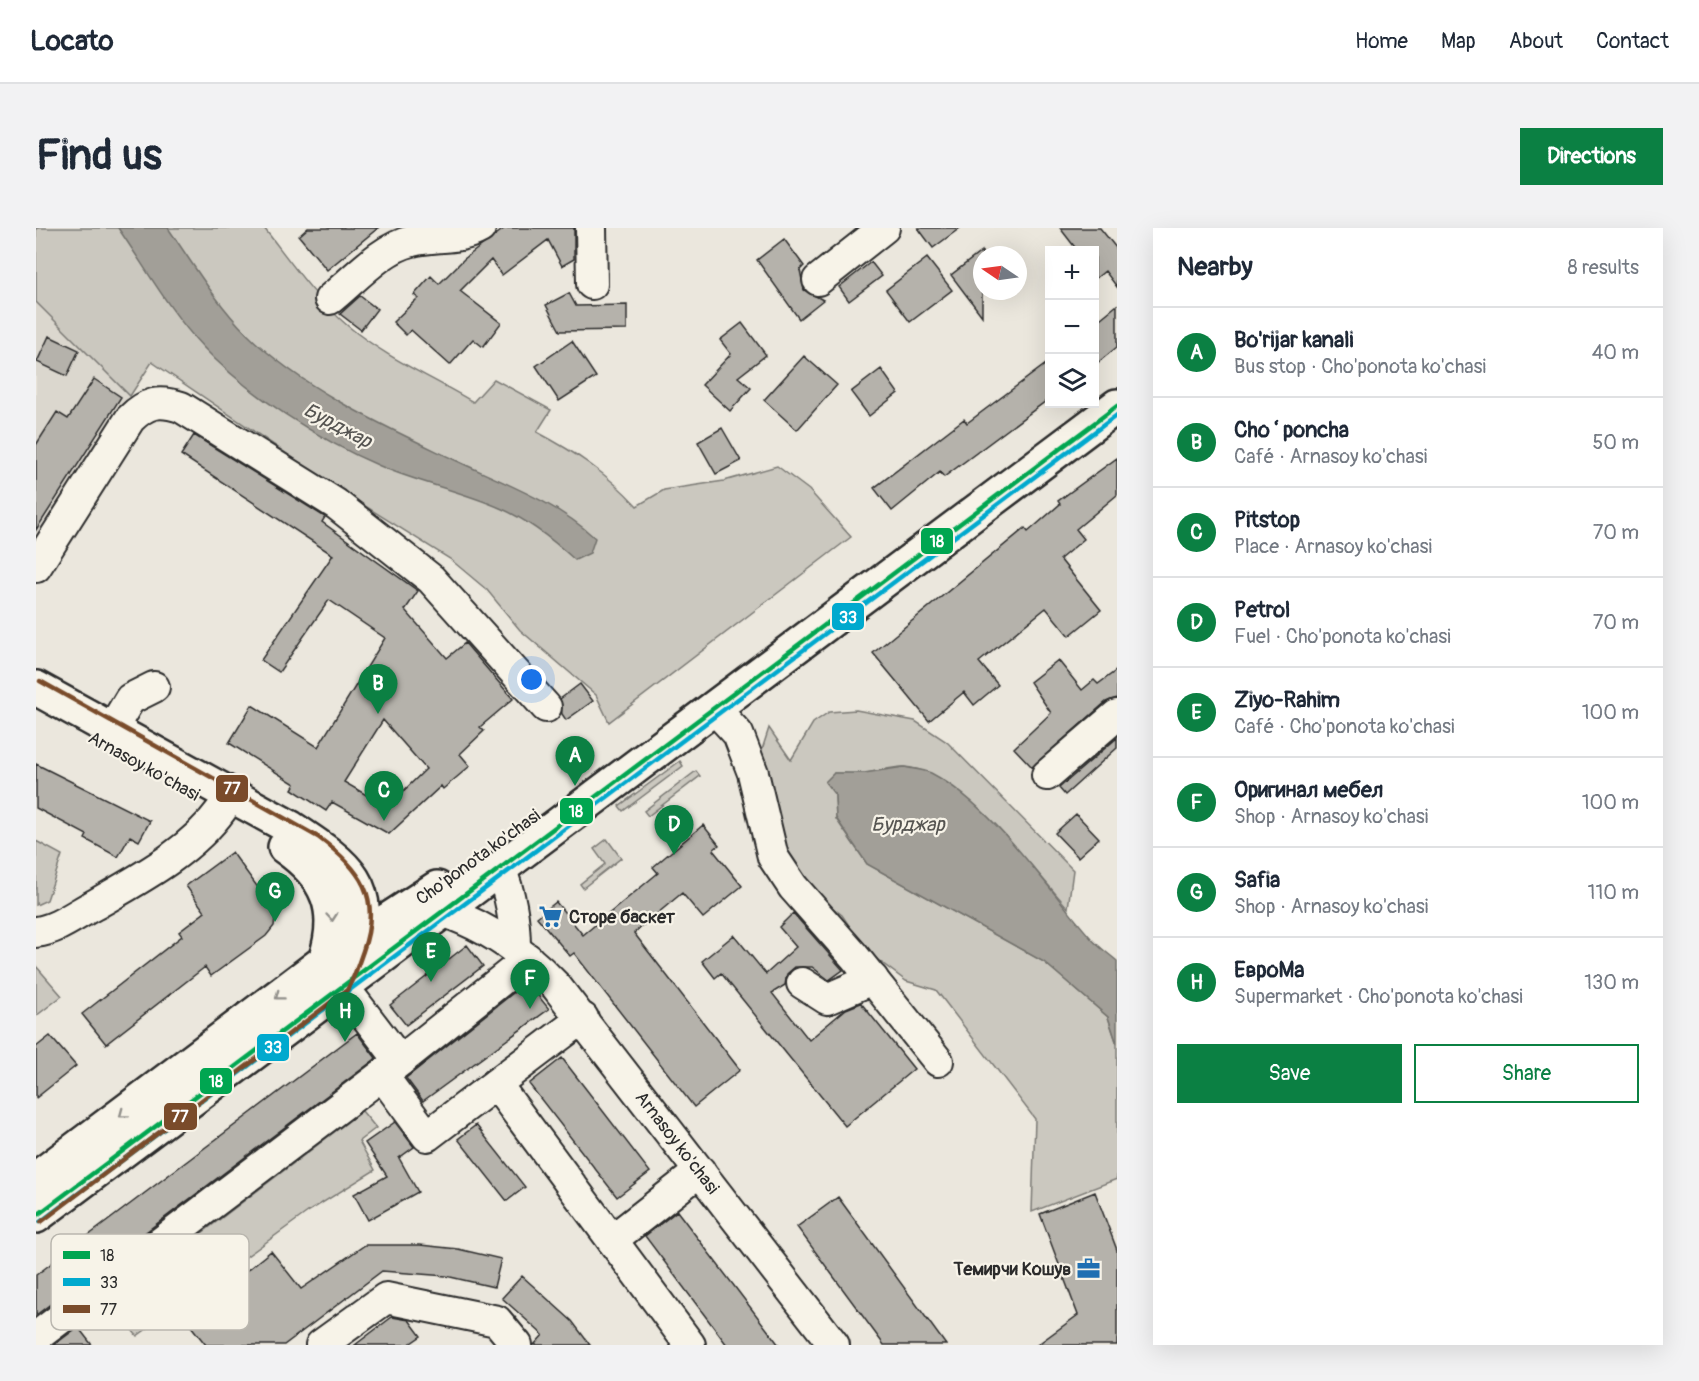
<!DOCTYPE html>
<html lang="en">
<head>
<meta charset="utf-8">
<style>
  body { margin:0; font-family:Pangolin,sans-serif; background:#f2f2f3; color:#1f2937 }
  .controls { position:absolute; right:18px; top:18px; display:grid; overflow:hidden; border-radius:0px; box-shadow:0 6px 24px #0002 }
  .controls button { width:54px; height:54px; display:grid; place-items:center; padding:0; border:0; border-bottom:2px solid #e0e1e3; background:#fff; color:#1f2937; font:30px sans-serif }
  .compass { position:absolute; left:937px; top:18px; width:54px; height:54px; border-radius:50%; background:#fff; box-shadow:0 6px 24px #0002; rotate:283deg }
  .you { position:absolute; left:496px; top:452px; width:21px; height:21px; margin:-15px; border:4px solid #fff; border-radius:50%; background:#1a73e8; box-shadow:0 0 0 9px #1a73e833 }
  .badge { display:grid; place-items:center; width:39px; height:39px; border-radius:50%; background:#0b8043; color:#fff; font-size:20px; font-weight:700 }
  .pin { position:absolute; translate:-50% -50px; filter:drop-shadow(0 2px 3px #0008) }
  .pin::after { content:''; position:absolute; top:32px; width:21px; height:18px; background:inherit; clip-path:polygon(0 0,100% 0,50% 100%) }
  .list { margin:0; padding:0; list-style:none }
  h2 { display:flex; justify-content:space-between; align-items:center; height:78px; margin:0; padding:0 24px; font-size:26px }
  h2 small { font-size:20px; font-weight:400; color:#747a83 }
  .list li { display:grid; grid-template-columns:39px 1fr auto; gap:18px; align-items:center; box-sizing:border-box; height:90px; padding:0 24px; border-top:2px solid #e0e1e3 }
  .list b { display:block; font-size:22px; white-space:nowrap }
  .list p { margin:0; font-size:20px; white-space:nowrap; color:#747a83 }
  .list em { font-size:20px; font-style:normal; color:#747a83 }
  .actions { display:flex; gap:12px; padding:18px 24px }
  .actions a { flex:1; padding:14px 0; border:2px solid #0b8043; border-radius:0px; text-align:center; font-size:21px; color:#0b8043 }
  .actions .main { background:#0b8043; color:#fff }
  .icon { flex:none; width:33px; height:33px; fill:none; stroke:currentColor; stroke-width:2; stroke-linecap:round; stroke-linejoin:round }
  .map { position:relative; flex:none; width:1081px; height:1117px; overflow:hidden; border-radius:0px }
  header { display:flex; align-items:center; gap:36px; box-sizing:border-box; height:84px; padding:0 30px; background:#fff; border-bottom:2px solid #e0e1e3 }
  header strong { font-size:28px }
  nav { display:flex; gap:33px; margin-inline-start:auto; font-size:21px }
  .intro { display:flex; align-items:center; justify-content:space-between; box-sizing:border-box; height:144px; padding:0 36px }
  h1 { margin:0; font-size:42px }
  .button { padding:15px 27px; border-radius:0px; background:#0b8043; color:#fff; font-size:21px; font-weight:700 }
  main { display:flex; gap:36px; padding:0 36px }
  aside { flex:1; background:#fff; border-radius:0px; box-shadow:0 6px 24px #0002 }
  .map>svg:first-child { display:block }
  .built { fill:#dbd7ce }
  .green { fill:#cbc8bf; stroke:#7b7a75; stroke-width:1.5 }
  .water { fill:#a29f98; stroke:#72716c; stroke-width:1.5 }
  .building { fill:#b5b2ab; stroke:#2b2b2b; stroke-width:1.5; fill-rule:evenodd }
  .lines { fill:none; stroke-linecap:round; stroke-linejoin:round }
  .minor-casing { stroke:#2b2b2b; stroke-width:34 }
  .major-casing { stroke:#2b2b2b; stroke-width:38 }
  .minor { stroke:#f7f3e8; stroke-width:30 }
  .major { stroke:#f7f3e8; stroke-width:33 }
  .bus-1-casing { stroke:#f7f3e8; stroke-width:9 }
  .bus-2-casing { stroke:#f7f3e8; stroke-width:9 }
  .bus-3-casing { stroke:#f7f3e8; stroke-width:9 }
  .bus-1 { stroke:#00a651; stroke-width:4.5 }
  .bus-2 { stroke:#00a9ce; stroke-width:4.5 }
  .bus-3 { stroke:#7a4b2a; stroke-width:4.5 }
  .oneway { stroke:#918f8a }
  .labels { text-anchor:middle; stroke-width:4.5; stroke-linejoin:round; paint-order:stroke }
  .street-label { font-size:18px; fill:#2b2b2b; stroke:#f7f3e8 }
  .poi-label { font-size:18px; font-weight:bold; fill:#2b2b2b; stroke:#f7f3e8; text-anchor:start }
  .water-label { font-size:20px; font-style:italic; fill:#555451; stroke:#f7f3e8 }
  .key { fill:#f7f3e8; stroke:#bab7af; stroke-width:1.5 }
  .key-label { font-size:16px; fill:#2b2b2b }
  .line-badge { stroke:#f7f3e8; stroke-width:2 }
  .badge-label { font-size:16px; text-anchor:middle; font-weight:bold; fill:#fff }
</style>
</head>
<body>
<header>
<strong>Locato</strong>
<nav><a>Home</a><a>Map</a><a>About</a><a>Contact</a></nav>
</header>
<div class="intro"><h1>Find us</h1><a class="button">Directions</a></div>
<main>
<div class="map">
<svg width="1081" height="1117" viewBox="0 0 1081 1117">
  <rect width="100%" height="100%" fill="#ebe7dd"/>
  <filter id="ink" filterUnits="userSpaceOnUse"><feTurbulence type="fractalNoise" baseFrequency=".0167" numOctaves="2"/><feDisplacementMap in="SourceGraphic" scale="12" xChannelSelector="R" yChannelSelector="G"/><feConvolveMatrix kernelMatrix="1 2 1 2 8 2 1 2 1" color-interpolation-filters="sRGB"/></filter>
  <g filter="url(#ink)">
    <!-- built -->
    <path class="built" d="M0,74L94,168L0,310Z"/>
    <!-- green -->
    <path class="green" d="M0,0H228C254,33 279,70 312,98C349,129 395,149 437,174L458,151L515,182L501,204C539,224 572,246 601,278L628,262L688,253L741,238L773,262L815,309L573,494L560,467L484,402L451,362L414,331L310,266L116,134L94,168L0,74Z
      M820,482L879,493L911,514L1037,642L1032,680C998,642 920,539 867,539C855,539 843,543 831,545C820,546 809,545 798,545L800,591L831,636L1008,734L1072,789L1081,816V951L996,984L999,891L900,762L870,753L830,723L806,687L766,656L743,626L721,537L733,500L755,532L777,495L793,484Z
      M644,533L647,538L587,583L583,578Z
      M660,543L664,548L612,588L608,583Z
      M571,611L585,630L547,660L544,656L569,636L558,621Z
      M0,613L26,627L11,672L0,677Z
      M0,738L26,768L0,788Z
      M326,883L340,900L323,913L339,942L273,983L101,1108L74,1075Z"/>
    <!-- water -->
    <path class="water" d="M82,0H132C157,36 180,75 211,106C268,162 346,197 417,231C465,254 519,273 559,310L554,325L539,332C517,312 492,292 464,280C426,263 383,255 344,238C285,213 210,165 167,119C134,84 109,39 82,0Z
      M868,539C876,541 887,541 895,545C956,577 1009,657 1054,709C1061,718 1072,725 1081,733V816L1072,789L1008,734L831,636L800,590L799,567L789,554L798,545H828Z"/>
    <!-- building -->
    <path class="building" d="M272,0H342L291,42L263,8Z
      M469,0H538V31L526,38L512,12L466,47L455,32L424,63L465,95L447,119L437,111L414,137L375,102L370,107L357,94L382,70L378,67L395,48L403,56L428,31Z
      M882,0H924L897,20Z
      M1024,0H1064L1081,21V59L1069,43L1059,51V22H1041Z
      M748,11L768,38L764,42L768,62L787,72L763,91L721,32Z
      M946,23V88L915,47Z
      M891,30L916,62L874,94L850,62Z
      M835,34L846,48L813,73L803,59Z
      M533,65L540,78L591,77V102L524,103L510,77Z
      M324,68L341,81L325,102L304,86Z
      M1081,77V119L1059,137V95Z
      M706,95L730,127L702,149L715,160L694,183L666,157L695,126L684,112Z
      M13,108L43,122L31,148L1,134Z
      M536,113L560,149L523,173L500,138Z
      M768,128L801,157L761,202L728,172Z
      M1014,133V170L908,249L904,244L856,283L838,260L928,191L931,195Z
      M845,141L862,165L833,188L815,164Z
      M58,151L85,169L0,302V217L21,184L32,191Z
      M686,200L705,233L680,246L662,214Z
      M158,207L289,289L286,294L382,363L369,382L411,430L429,415L477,471L444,499L448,503L424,526L434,538L407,561L405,558L353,606L296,574L290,583L256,561L259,556L193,515L216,477L282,519L349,410L293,372L243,444L225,432L297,327L145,227ZM347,492L390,541L351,579L308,554Z
      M1081,230V267L1040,301L1048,311L1024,331L1065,382L1033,408L1010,380L943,434L962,457L938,477L928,464L893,493L837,425L989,300L992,304L1024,276L1022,273Z
      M1022,432L1046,462L1058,452L1062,456L1081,442V470L1070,474L996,539L978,520L1015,485L994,454Z
      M544,456L557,473L530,492L526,486L524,471Z
      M1081,510V520L1029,567L1023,560Z
      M0,536L114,593L103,613L94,608L82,629L49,611L51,607L0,580Z
      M1040,586L1063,610L1042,629L1019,605Z
      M667,597L683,617L677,622L706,658L667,690L646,665L598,705L704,842L658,879L538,725L534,728L501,689L520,674L547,707L622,645L617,639Z
      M196,624L234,676L239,689L238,698L230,708L175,748L169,739L70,816L46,786L146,708L143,704L169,684L150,658Z
      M757,685L807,742L793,752L776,739H759L751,746L749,757L736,765L773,812L810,781L825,775L878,841L809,898L685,745L679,750L666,733L698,707L730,746L760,719L743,699Z
      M431,717L447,738L370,797L354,777Z
      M491,754L513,781L387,873L370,850Z
      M321,805L340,830L338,832L0,1087V1047Z
      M14,808L40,838L0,870V819Z
      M526,830L614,944L581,969L493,856Z
      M359,894L378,919L363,930L382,964L332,992L318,966L351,948L329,915Z
      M440,897L489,959L471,973L422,911Z
      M1059,964L1081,1022V1117H1001L1042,1087L1004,986Z
      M802,969L910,1117H848L761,999Z
      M641,983L743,1117H691L609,1008Z
      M329,1017H384L422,1021L465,1031L458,1059L410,1048L346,1043L248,1117H170L147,1088L176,1065L179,1068L235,1023L265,1061Z
      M486,1048L536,1093L554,1117H498L507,1107L466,1070Z
      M356,1089L373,1092L385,1108L372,1117H319Z
      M42,1099L56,1117H18Z"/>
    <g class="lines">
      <defs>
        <g id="minor">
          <path d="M555,0L556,56"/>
          <path d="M782,52L848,0"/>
          <path d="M294,71C318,52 345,20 376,13C399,7 423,12 444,0"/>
          <path d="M0,339L94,191C111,174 123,172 145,179L300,276L395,351L510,479"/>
          <path d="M678,480L702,506L717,545L737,629L757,659L818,728L902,833"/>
          <path d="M76,501L94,471L118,459"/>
          <path d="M1011,547L1081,487"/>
          <path d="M464,640C475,667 479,691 479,720"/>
          <path id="s1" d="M406,683C451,698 487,723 520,758L798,1117"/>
          <path d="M0,704C22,701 39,687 58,677C103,651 155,624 186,581"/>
          <path d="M766,755L791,771L837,751"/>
          <path d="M306,757L364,833L349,845"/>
          <path d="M364,833L492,731"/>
          <path d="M460,856L654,1117"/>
          <path d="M576,1012L664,943"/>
          <path d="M0,1109L346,847L391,908L547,790"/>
          <path d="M285,1117L350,1070L461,1093L481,1117"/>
        </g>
        <path id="major" d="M0,460L255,600C309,636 342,655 319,725
          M249,619C292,649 306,682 289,733
          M0,951L289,733L401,660
          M0,988L1081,178"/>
      </defs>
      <!-- minor casing -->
      <use href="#minor" class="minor-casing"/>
      <!-- major casing -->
      <use href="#major" class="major-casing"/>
      <!-- minor -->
      <use href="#minor" class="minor"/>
      <!-- major -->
      <use href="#major" class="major"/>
      <defs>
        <path id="bus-1" d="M0,988L1081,178"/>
        <path id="bus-2" d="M4,994L1081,187"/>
        <path id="bus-3" d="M4,453L282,609C325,641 346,669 327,723C322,737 318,751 311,762L5,994"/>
      </defs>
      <!-- bus-1 casing -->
      <use href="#bus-1" class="bus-1-casing"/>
      <!-- bus-2 casing -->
      <use href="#bus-2" class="bus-2-casing"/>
      <!-- bus-3 casing -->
      <use href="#bus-3" class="bus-3-casing"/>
      <!-- bus-1 -->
      <use href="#bus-1" class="bus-1"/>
      <!-- bus-2 -->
      <use href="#bus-2" class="bus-2"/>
      <!-- bus-3 -->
      <use href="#bus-3" class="bus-3"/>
    </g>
    <!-- one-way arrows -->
    <defs><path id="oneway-chevron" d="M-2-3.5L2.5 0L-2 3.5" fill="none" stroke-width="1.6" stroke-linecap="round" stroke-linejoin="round" transform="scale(1.5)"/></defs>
    <g class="oneway">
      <use href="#oneway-chevron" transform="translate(296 689) rotate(85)"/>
      <use href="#oneway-chevron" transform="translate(243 768) rotate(143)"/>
      <use href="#oneway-chevron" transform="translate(87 886) rotate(143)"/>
    </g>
  </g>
  <!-- icons -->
  <defs>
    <symbol id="supermarket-bare" viewBox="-9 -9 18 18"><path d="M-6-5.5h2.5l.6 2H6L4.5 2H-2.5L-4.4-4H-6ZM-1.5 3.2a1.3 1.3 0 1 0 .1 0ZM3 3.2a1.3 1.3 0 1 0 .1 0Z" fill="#1f6fb2" stroke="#f7f3e8" stroke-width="2.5" paint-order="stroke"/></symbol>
    <symbol id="office-bare" viewBox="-9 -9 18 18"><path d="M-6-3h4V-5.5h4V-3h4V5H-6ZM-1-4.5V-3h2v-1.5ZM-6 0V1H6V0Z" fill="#1f6fb2" stroke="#f7f3e8" stroke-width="2.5" paint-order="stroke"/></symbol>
  </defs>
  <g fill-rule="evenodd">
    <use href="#supermarket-bare" x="498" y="672" width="33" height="33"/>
    <use href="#office-bare" x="1036" y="1024" width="33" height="33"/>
  </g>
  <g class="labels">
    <!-- street labels -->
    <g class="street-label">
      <text transform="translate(108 538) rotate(29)" y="6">Arnasoy ko'chasi</text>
      <text transform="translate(442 629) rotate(-36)" y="6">Cho'ponota ko'chasi</text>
      <text dy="6" stroke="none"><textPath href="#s1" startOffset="336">Arnasoy ko'chasi</textPath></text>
    </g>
    <!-- poi labels -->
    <g class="poi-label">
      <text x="533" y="695">Сторе баскет</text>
      <text x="1035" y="1047" text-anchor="end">Темирчи Кошув</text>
    </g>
    <!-- water labels -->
    <g class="water-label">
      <text transform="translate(302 197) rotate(28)" y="7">Бурджар</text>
      <text x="872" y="603">Бурджар</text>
    </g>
  </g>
  <!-- legend -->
  <rect x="15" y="1006" width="198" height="96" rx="9" class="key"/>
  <rect x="27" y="1023" width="27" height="8" fill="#00a651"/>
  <rect x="27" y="1050" width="27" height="8" fill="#00a9ce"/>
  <rect x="27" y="1077" width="27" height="8" fill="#7a4b2a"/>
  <g class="key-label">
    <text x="64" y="1033">18</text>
    <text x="64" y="1060">33</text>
    <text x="64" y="1087">77</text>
  </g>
  <g class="line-badge">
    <rect x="884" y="299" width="34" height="28" rx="6" fill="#00a651"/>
    <rect x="795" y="374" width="34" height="29" rx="6" fill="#00a9ce"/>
    <rect x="179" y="546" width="34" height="29" rx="6" fill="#7a4b2a"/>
    <rect x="523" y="569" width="35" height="28" rx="6" fill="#00a651"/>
    <rect x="220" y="805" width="34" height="29" rx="6" fill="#00a9ce"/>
    <rect x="163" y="839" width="34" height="28" rx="6" fill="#00a651"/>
    <rect x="127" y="874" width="35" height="29" rx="6" fill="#7a4b2a"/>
  </g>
  <g class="badge-label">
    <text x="901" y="319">18</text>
    <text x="812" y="395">33</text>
    <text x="196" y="566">77</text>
    <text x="540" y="589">18</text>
    <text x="237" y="825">33</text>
    <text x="180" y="859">18</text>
    <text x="144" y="894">77</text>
  </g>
</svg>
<div class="controls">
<button>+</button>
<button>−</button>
<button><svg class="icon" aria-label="layers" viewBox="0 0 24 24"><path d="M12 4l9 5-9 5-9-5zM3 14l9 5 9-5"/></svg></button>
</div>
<svg class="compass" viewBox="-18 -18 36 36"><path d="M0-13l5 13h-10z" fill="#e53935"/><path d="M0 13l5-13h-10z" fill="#747a83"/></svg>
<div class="you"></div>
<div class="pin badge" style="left:539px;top:558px">A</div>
<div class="pin badge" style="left:342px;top:486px">B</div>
<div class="pin badge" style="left:348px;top:593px">C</div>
<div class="pin badge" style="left:638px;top:627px">D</div>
<div class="pin badge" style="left:395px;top:754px">E</div>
<div class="pin badge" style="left:494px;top:781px">F</div>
<div class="pin badge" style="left:239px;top:694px">G</div>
<div class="pin badge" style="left:309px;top:814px">H</div>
</div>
<aside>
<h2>Nearby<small>8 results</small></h2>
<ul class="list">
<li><span class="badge">A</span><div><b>Bo'rijar kanali</b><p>Bus stop · Cho'ponota ko'chasi</p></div><em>40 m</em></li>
<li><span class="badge">B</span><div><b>Choʻponcha</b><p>Café · Arnasoy ko'chasi</p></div><em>50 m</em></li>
<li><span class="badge">C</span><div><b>Pitstop</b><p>Place · Arnasoy ko'chasi</p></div><em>70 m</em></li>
<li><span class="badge">D</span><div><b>Petrol</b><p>Fuel · Cho'ponota ko'chasi</p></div><em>70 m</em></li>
<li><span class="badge">E</span><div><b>Ziyo-Rahim</b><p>Café · Cho'ponota ko'chasi</p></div><em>100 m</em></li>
<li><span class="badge">F</span><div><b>Оригинал мебел</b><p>Shop · Arnasoy ko'chasi</p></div><em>100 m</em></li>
<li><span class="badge">G</span><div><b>Safia</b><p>Shop · Arnasoy ko'chasi</p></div><em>110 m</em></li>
<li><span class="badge">H</span><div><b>ЕвроМа</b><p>Supermarket · Cho'ponota ko'chasi</p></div><em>130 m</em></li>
</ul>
<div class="actions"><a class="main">Save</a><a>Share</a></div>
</aside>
</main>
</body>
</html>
